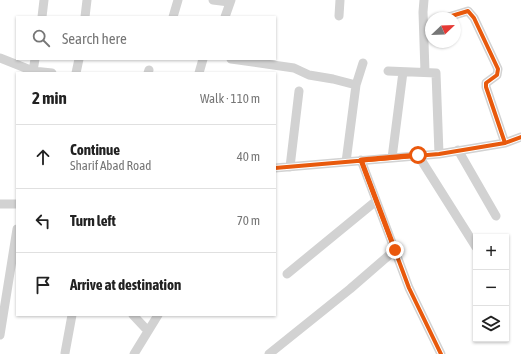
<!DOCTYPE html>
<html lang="en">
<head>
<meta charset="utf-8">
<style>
  body { margin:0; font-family:"Asap Condensed",sans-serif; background:#f6f6f6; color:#222 }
  .controls { position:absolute; right:12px; bottom:12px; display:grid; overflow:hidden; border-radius:0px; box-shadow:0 1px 3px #0004 }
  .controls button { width:36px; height:36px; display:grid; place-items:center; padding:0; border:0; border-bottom:1px solid #e0e0e0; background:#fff; color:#222; font:20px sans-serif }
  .compass { position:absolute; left:425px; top:12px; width:36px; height:36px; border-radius:50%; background:#fff; box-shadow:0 1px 3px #0004; rotate:67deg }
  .stop { position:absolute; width:12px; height:12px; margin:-9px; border:3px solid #ea580c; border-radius:50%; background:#fff }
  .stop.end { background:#ea580c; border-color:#fff; box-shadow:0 1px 4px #0008 }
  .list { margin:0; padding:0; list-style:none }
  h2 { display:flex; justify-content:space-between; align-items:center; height:52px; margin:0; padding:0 16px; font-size:17px }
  h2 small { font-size:13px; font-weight:400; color:#767676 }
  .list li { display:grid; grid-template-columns:26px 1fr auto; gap:12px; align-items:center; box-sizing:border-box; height:64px; padding:0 16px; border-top:1px solid #e0e0e0 }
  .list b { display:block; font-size:15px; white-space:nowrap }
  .list p { margin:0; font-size:13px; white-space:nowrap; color:#767676 }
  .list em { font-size:13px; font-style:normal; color:#767676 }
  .icon { flex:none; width:22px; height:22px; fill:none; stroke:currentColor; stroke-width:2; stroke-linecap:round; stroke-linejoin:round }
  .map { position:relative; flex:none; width:521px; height:354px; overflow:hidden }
  .search { position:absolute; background:#fff; box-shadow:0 1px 3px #0004; left:16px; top:16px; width:260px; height:44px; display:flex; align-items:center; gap:10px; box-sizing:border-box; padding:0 14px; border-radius:0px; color:#767676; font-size:15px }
  .panel { position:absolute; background:#fff; box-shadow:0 1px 3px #0004; left:16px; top:72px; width:260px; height:244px; border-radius:0px }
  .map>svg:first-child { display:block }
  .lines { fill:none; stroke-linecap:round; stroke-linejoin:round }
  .street { stroke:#d2d2d2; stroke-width:9 }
  .cycleway-casing { stroke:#fff; stroke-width:6 }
  .cycleway { stroke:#e8590c; stroke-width:4 }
  .route { stroke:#ea580c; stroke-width:5 }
</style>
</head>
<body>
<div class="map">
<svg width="521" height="354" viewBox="0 0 521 354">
  <rect width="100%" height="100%" fill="#fff"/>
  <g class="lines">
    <!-- street -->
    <path class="street" d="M213,0L229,2
      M424,0L423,12L425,72
      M339,16L340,0
      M42,17L44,0
      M85,17L87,0
      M173,17L178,0
      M225,17L231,0
      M445,18L468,11L474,18L498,69L497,75L486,83V87L505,143
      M0,58L33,71L52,73
      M231,59L294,68L309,75L333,79L356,85
      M33,71L35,59
      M388,71L436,73L439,154
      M76,73L79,59
      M148,73L149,70
      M199,73L203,59
      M458,150L496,216
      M418,155L476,247
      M392,158L403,72
      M361,160L409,288L441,354
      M346,162L356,85L363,63
      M290,167L299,91
      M275,168L439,154L505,143L521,137
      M0,204H17
      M287,274L376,201
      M133,315L148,331
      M0,335L17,229
      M65,353L72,315
      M134,354L158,315
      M269,354L350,289L395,250"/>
    <defs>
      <path id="cycleway" d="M445,18L468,11L474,18L498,69L497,75L486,83V87L505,143
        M361,160L409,288L441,354
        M275,168L439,154L505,143L521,137"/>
    </defs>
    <!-- cycleway casing -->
    <use href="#cycleway" class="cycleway-casing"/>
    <!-- cycleway -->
    <use href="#cycleway" class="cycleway"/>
  </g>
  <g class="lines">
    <!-- route -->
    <path class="route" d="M395,250L361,160L418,155"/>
  </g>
</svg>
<div class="controls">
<button>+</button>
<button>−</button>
<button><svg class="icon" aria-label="layers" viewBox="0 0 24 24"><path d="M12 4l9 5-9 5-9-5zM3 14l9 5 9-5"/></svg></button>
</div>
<svg class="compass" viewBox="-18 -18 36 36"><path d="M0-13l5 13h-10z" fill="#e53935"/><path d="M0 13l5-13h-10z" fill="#767676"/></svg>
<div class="stop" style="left:418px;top:155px"></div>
<div class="stop end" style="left:395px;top:250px"></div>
<div class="search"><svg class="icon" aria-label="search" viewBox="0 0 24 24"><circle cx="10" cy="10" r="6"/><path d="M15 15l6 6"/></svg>Search here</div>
<section class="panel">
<h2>2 min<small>Walk · 110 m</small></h2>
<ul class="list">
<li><svg class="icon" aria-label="ahead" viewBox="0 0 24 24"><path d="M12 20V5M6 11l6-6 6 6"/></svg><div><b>Continue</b><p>Sharif Abad Road</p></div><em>40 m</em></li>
<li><svg class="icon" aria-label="left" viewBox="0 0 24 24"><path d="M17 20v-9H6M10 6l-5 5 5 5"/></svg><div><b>Turn left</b></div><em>70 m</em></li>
<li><svg class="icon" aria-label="arrive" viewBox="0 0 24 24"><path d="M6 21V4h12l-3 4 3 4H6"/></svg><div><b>Arrive at destination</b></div></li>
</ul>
</section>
</div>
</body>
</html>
